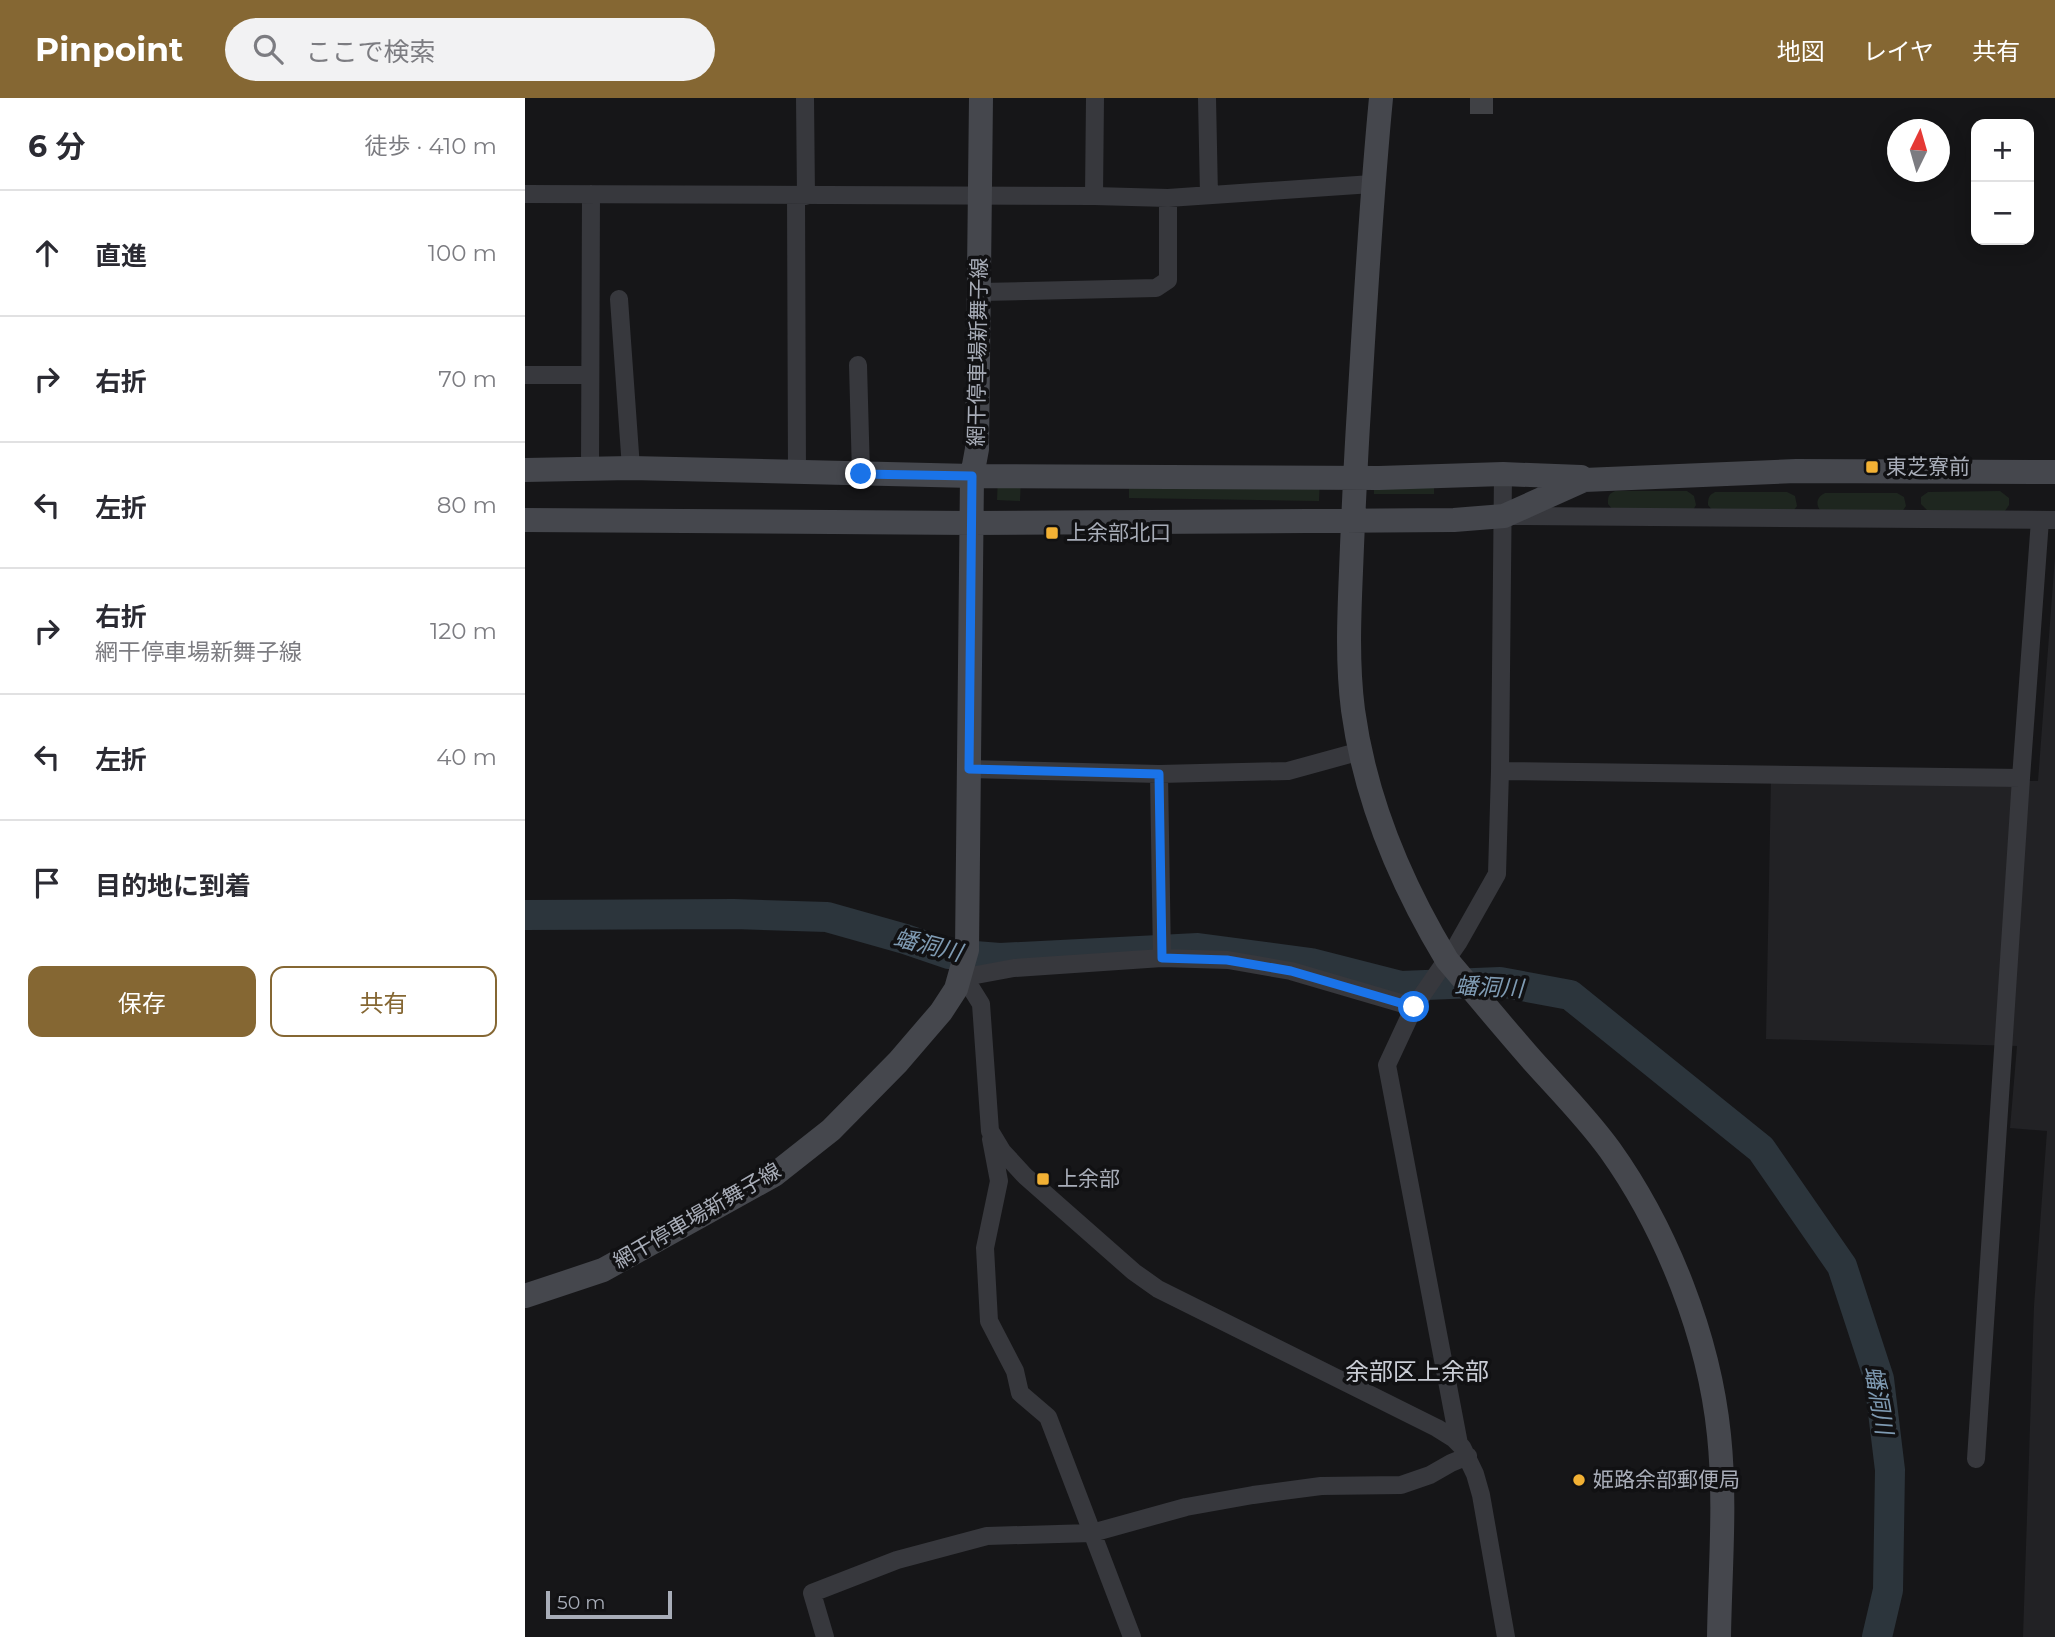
<!DOCTYPE html>
<html lang="ja">
<head>
<meta charset="utf-8">
<style>
  body { margin:0; font-family:Montserrat,"Noto Sans JP",sans-serif; background:#f2f2f3; color:#2b2b33 }
  .controls { position:absolute; right:21px; top:21px; display:grid; overflow:hidden; border-radius:14px; box-shadow:0 4px 18px #0003 }
  .controls button { width:63px; height:63px; display:grid; place-items:center; padding:0; border:0; border-bottom:2px solid #e1e1e2; background:#fff; color:#2b2b33; font:35px sans-serif }
  .compass { position:absolute; left:1362px; top:21px; width:63px; height:63px; border-radius:50%; background:#fff; box-shadow:0 4px 18px #0003; rotate:5deg }
  .scale { position:absolute; left:21px; bottom:18px; width:126px; box-sizing:border-box; padding-left:7px; border:4px solid #a8adb8; border-top:0; font-size:19px; line-height:24px; white-space:nowrap; color:#a8adb8; -webkit-text-stroke:5px #111113; paint-order:stroke }
  .stop { position:absolute; width:21px; height:21px; margin:-16px; border:5px solid #1a73e8; border-radius:50%; background:#fff }
  .stop.end { background:#1a73e8; border-color:#fff; box-shadow:0 2px 7px #0008 }
  .list { margin:0; padding:0; list-style:none }
  h2 { display:flex; justify-content:space-between; align-items:center; height:91px; margin:0; padding:0 28px; font-size:30px }
  h2 small { font-size:23px; font-weight:400; color:#7c7c81 }
  .list li { display:grid; grid-template-columns:46px 1fr auto; gap:21px; align-items:center; box-sizing:border-box; height:126px; padding:0 28px; border-top:2px solid #e1e1e2 }
  .list b { display:block; font-size:26px; white-space:nowrap }
  .list p { margin:0; font-size:23px; white-space:nowrap; color:#7c7c81 }
  .list em { font-size:23px; font-style:normal; color:#7c7c81 }
  .actions { display:flex; gap:14px; padding:21px 28px }
  .actions a { flex:1; padding:16px 0; border:2px solid #856733; border-radius:14px; text-align:center; font-size:24px; color:#856733 }
  .actions .main { background:#856733; color:#fff }
  .icon { flex:none; width:38px; height:38px; fill:none; stroke:currentColor; stroke-width:2; stroke-linecap:round; stroke-linejoin:round }
  .map { position:relative; flex:none; width:1530px; height:1539px; overflow:hidden }
  header { display:flex; align-items:center; gap:42px; box-sizing:border-box; height:98px; padding:0 35px; background:#856733; color:#fff }
  header strong { font-size:33px }
  nav { display:flex; gap:38px; margin-inline-start:auto; font-size:24px }
  .search { width:490px; height:63px; background:#f2f2f3; display:flex; align-items:center; gap:18px; box-sizing:border-box; padding:0 24px; border-radius:38px; color:#7c7c81; font-size:26px }
  main { display:flex }
  aside { flex:1; background:#fff }
  .map>svg:first-child { display:block }
  .built { fill:#222225 }
  .green { fill:#1e261f }
  .lines { fill:none; stroke-linecap:round; stroke-linejoin:round }
  .river { stroke:#2c353c; stroke-width:30 }
  .building { fill:#404145 }
  .street { stroke:#37383d; stroke-width:18 }
  .secondary { stroke:#45474d; stroke-width:24 }
  .route { stroke:#1a73e8; stroke-width:9 }
  .poi-dot { fill:#f2b134; stroke:#111113; stroke-width:2.5 }
  .labels { text-anchor:middle; stroke-width:7; stroke-linejoin:round; paint-order:stroke }
  .street-label { font-size:21px; fill:#a8adb8; stroke:#111113 }
  .poi-label { font-size:21px; fill:#a8adb8; stroke:#111113; text-anchor:start }
  .water-label { font-size:23px; font-style:italic; fill:#7f9bb3; stroke:#111113 }
  .quarter-label { font-size:24px; fill:#c9ccd4; stroke:#111113 }
</style>
</head>
<body>
<header>
<strong>Pinpoint</strong>
<div class="search"><svg class="icon" aria-label="search" viewBox="0 0 24 24"><circle cx="10" cy="10" r="6"/><path d="M15 15l6 6"/></svg>ここで検索</div>
<nav><a>地図</a><a>レイヤ</a><a>共有</a></nav>
</header>
<main>
<aside>
<h2>6 分<small>徒歩 · 410 m</small></h2>
<ul class="list">
<li><svg class="icon" aria-label="ahead" viewBox="0 0 24 24"><path d="M12 20V5M6 11l6-6 6 6"/></svg><div><b>直進</b></div><em>100 m</em></li>
<li><svg class="icon" aria-label="right" viewBox="0 0 24 24"><path d="M7 20v-9h11M14 6l5 5-5 5"/></svg><div><b>右折</b></div><em>70 m</em></li>
<li><svg class="icon" aria-label="left" viewBox="0 0 24 24"><path d="M17 20v-9H6M10 6l-5 5 5 5"/></svg><div><b>左折</b></div><em>80 m</em></li>
<li><svg class="icon" aria-label="right" viewBox="0 0 24 24"><path d="M7 20v-9h11M14 6l5 5-5 5"/></svg><div><b>右折</b><p>網干停車場新舞子線</p></div><em>120 m</em></li>
<li><svg class="icon" aria-label="left" viewBox="0 0 24 24"><path d="M17 20v-9H6M10 6l-5 5 5 5"/></svg><div><b>左折</b></div><em>40 m</em></li>
<li><svg class="icon" aria-label="arrive" viewBox="0 0 24 24"><path d="M6 21V4h12l-3 4 3 4H6"/></svg><div><b>目的地に到着</b></div></li>
</ul>
<div class="actions"><a class="main">保存</a><a>共有</a></div>
</aside>
<div class="map">
<svg width="1530" height="1539" viewBox="0 0 1530 1539">
  <rect width="100%" height="100%" fill="#161618"/>
  <!-- built -->
  <path class="built" d="M1530,459V1539H1498L1509,1208L1522,1033L1485,1030L1492,948L1241,941L1246,681L1513,683Z"/>
  <!-- green -->
  <path class="green" d="M604,375L795,378L794,403L604,400Z
    M473,379H496L495,403L472,402Z
    M849,383H909V396H849Z
    M1090,393H1162L1169,398L1171,407L1168,412H1088L1083,406C1083,399 1083,396 1090,393Z
    M1475,393L1484,400V407L1480,413L1404,414L1396,406V399L1403,394Z
    M1190,394H1262L1270,398L1272,408L1269,412L1188,413L1183,407C1183,400 1184,397 1190,394Z
    M1300,395H1372L1379,399L1381,408L1376,415L1297,414C1290,408 1291,399 1300,395Z"/>
  <g class="lines">
    <!-- river -->
    <path class="river" d="M0,817L209,816L302,819L380,841L424,856L475,860L673,850L786,865L876,888L975,884L1045,897L1236,1051L1317,1168L1354,1281L1365,1372L1363,1492L1352,1539"/>
  </g>
  <!-- building -->
  <path class="building" d="M945,0H968V16H945Z"/>
  <g class="lines">
    <!-- street -->
    <path class="street" d="M280,0L281,98
      M682,0L684,97
      M0,96L569,98L643,100L847,86
      M271,97L272,376
      M569,98L570,0
      M455,194L631,190L643,182V100
      M94,201L106,370
      M333,267L336,376
      M0,277H64
      M65,370L66,96
      M984,418L1530,422
      M444,671L634,676L763,673L836,653
      M975,673L1496,680
      M634,676L637,860
      M435,880L446,890L456,906L465,1033L477,1053L500,1078L609,1174L633,1191L912,1330L928,1340L937,1349L950,1376L956,1397L981,1539
      M435,880L489,870L637,860L703,862L766,873L889,909
      M466,1041L474,1083L460,1150L464,1223L490,1273L495,1295L523,1319L607,1539
      M934,1346L862,967L889,909L933,845L972,776L975,673L978,376
      M1451,1361L1496,680L1515,422
      M300,1539L287,1495L372,1462L462,1438L567,1435L661,1409L728,1397L796,1388L876,1387L905,1377L926,1365L943,1358"/>
    <!-- secondary -->
    <path class="secondary" d="M856,0C846,103 840,207 834,311C831,357 829,402 827,448C825,503 821,557 828,612C840,700 876,786 922,862C951,896 979,930 1008,963C1034,992 1062,1020 1085,1052C1142,1132 1184,1239 1194,1337C1201,1404 1195,1472 1194,1539
      M0,372L106,370L447,378L854,380L978,376L1056,379
      M0,422L447,425L929,422L979,418L1059,382L1271,373L1530,374
      M0,1198L78,1172L249,1077L306,1032L373,964L416,914L431,891L442,852L447,378L452,351L456,0"/>
  </g>
  <g class="lines">
    <!-- route -->
    <path class="route" d="M336,376L447,378L444,671L634,676L637,860L702,862L766,873L889,909"/>
  </g>
  <!-- markers -->
  <g class="poi-dot">
    <rect x="1340" y="362" width="14" height="14" rx="3.5"/>
    <rect x="520" y="428" width="14" height="14" rx="3.5"/>
    <rect x="511" y="1074" width="14" height="14" rx="3.5"/>
    <circle cx="1054" cy="1382" r="7"/>
  </g>
  <g class="labels">
    <!-- street labels -->
    <g class="street-label">
      <text transform="translate(453 254) rotate(-89)" y="7">網干停車場新舞子線</text>
      <text transform="translate(172 1118) rotate(-30)" y="7">網干停車場新舞子線</text>
    </g>
    <!-- poi labels -->
    <g class="poi-label">
      <text x="1361" y="376">東芝寮前</text>
      <text x="541" y="442">上余部北口</text>
      <text x="532" y="1088">上余部</text>
      <text x="1068" y="1389">姫路余部郵便局</text>
    </g>
    <!-- water labels -->
    <g class="water-label">
      <text transform="translate(403 847) rotate(14)" y="8">蟠洞川</text>
      <text transform="translate(964 889) rotate(3)" y="8">蟠洞川</text>
      <text transform="translate(1354 1302) rotate(80)" y="8">蟠洞川</text>
    </g>
    <!-- quarter labels -->
    <g class="quarter-label">
      <text x="892" y="1282">余部区上余部</text>
    </g>
  </g>
</svg>
<div class="controls">
<button>+</button>
<button>−</button>
</div>
<svg class="compass" viewBox="-18 -18 36 36"><path d="M0-13l5 13h-10z" fill="#e53935"/><path d="M0 13l5-13h-10z" fill="#7c7c81"/></svg>
<div class="scale">50 m</div>
<div class="stop" style="left:889px;top:909px"></div>
<div class="stop end" style="left:336px;top:376px"></div>
</div>
</main>
</body>
</html>
